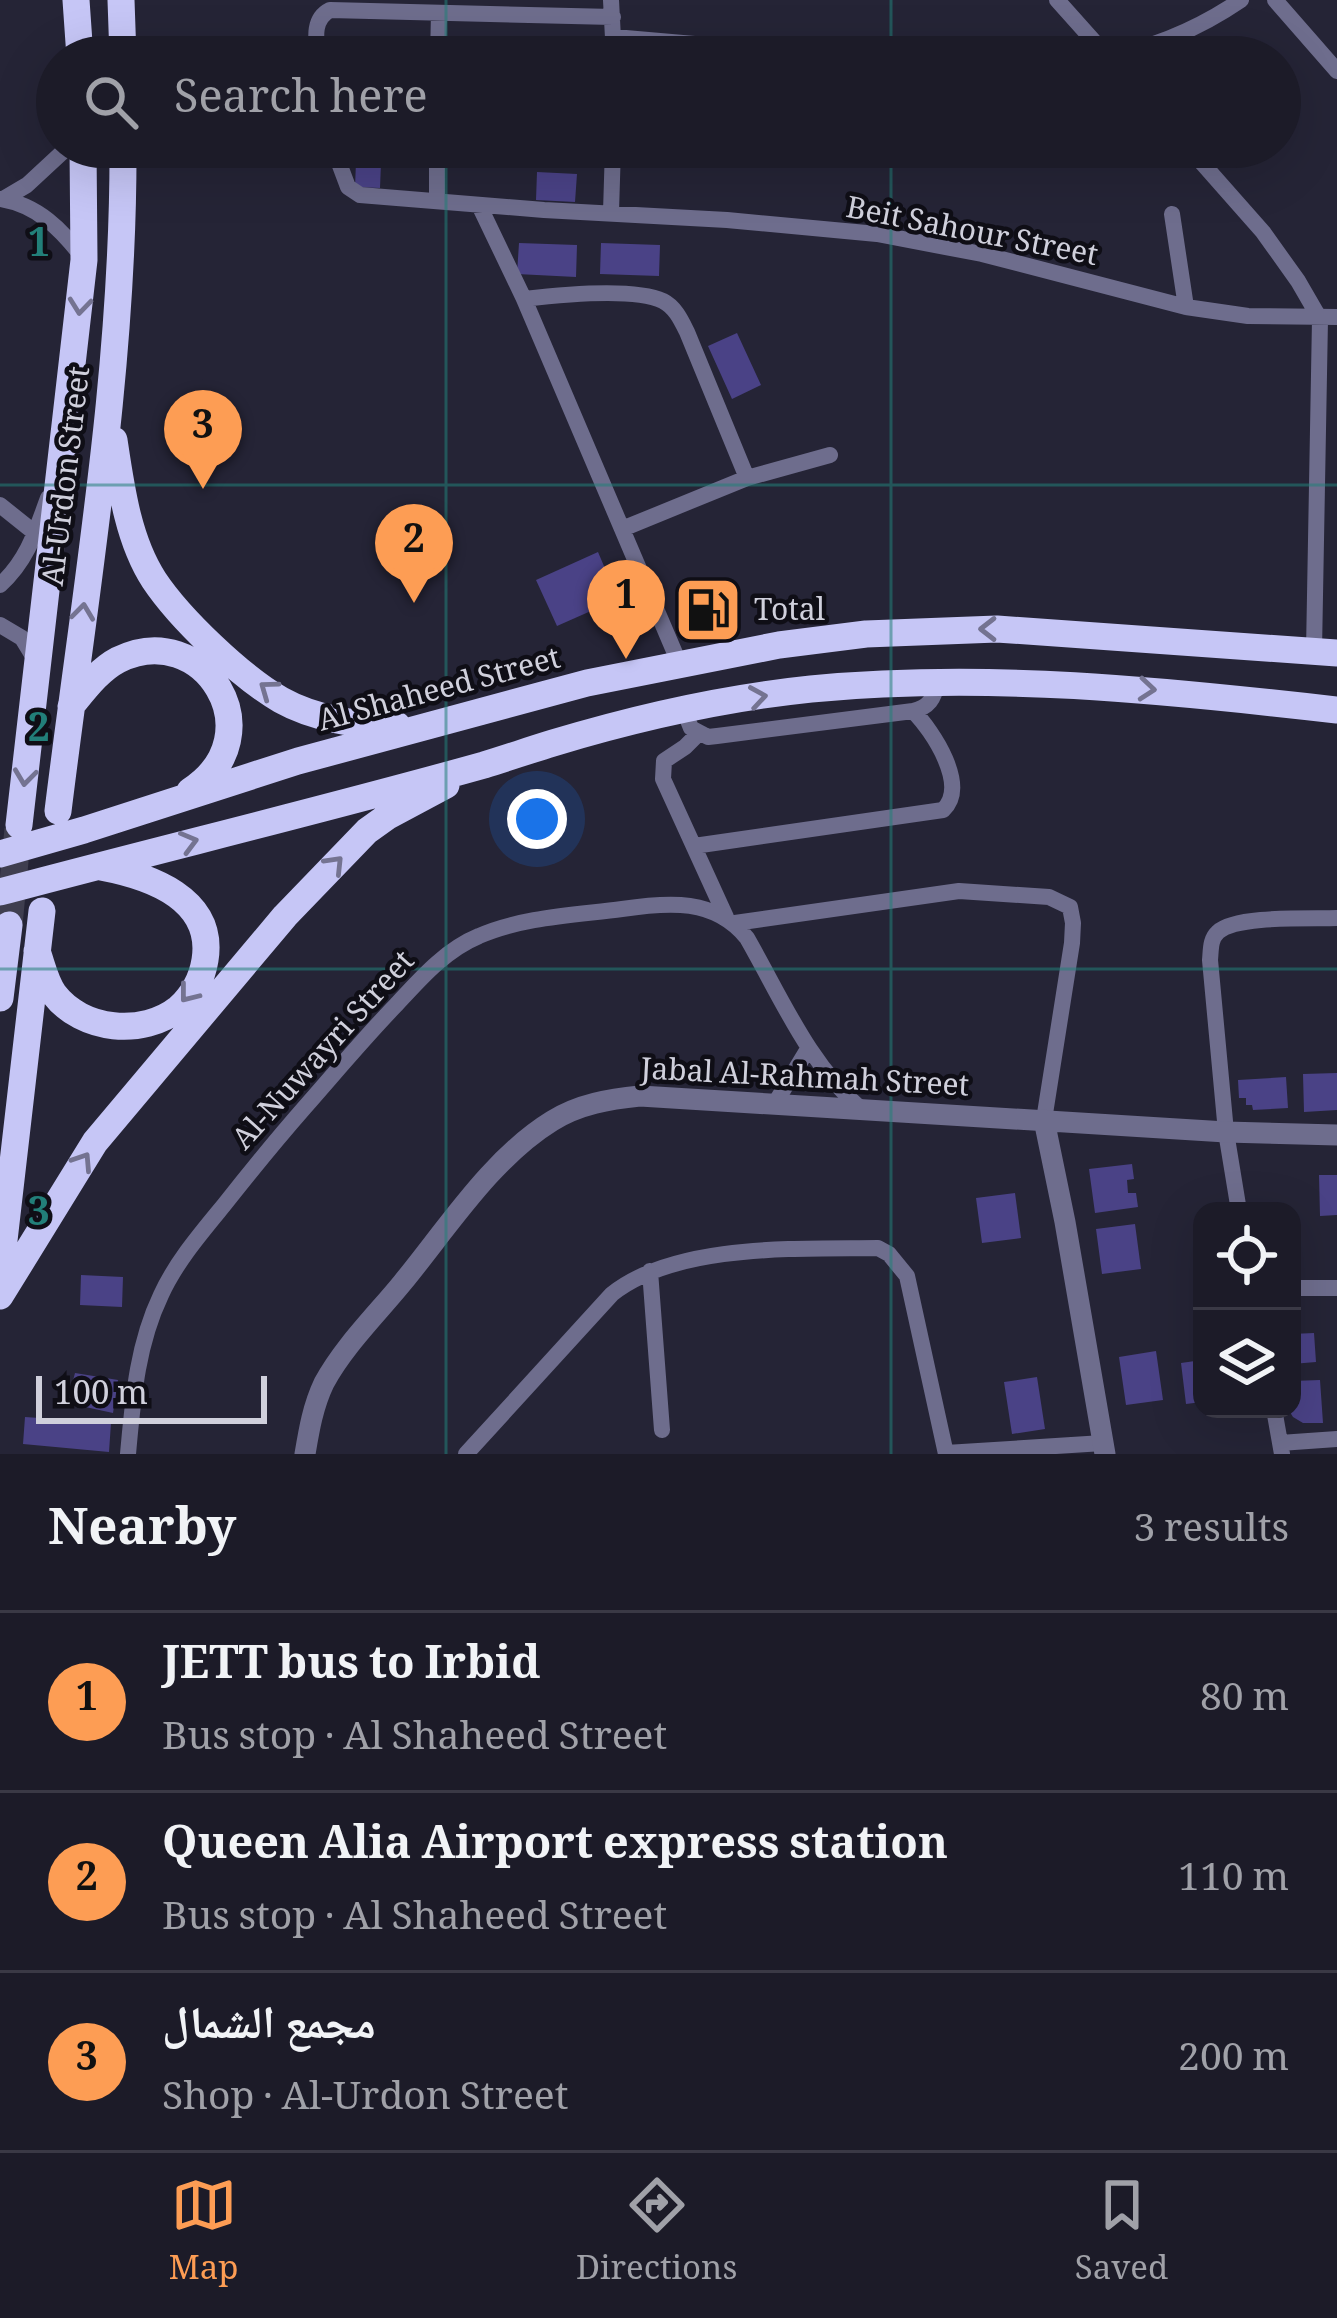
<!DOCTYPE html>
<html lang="en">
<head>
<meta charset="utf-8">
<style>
  body { margin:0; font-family:Georgia,"Noto Naskh Arabic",serif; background:#292834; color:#f1f3f6 }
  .controls { position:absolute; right:36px; bottom:36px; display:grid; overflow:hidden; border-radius:24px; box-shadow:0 12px 48px #0002 }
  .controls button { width:108px; height:108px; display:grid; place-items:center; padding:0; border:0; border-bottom:3px solid #3a3945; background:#1c1b28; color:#f1f3f6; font:60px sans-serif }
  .scale { position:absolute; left:36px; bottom:30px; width:231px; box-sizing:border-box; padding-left:12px; border:6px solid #d0d0dc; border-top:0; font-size:33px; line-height:42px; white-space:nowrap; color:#d0d0dc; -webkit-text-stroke:9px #0f0e16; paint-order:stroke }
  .you { position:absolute; left:537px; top:819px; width:42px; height:42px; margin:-30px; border:9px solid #fff; border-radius:50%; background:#1a73e8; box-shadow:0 0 0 18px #1a73e833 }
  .badge { display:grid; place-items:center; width:78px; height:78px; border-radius:50%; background:#fd9d54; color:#111; font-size:39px; font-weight:700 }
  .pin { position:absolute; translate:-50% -99px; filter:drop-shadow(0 3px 6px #0008) }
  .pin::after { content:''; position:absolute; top:63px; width:42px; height:36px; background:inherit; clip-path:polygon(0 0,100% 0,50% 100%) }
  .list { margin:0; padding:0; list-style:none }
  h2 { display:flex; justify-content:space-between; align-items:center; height:156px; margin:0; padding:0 48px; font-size:51px }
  h2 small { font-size:39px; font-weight:400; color:#a0a1a8 }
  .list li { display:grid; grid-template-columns:78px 1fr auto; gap:36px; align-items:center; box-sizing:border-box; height:180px; padding:0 48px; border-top:3px solid #3a3945 }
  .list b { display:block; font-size:45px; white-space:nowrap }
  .list p { margin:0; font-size:39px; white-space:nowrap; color:#a0a1a8 }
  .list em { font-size:39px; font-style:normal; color:#a0a1a8 }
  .icon { flex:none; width:66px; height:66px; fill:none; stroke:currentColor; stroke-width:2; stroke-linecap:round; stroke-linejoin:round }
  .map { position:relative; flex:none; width:1337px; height:1454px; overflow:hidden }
  .search { position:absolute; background:#1c1b28; box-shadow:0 12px 48px #0002; left:36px; right:36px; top:36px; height:132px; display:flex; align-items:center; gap:30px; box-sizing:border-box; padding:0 42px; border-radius:66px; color:#a0a1a8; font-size:45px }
  .sheet { height:696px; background:#1c1b28 }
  nav { display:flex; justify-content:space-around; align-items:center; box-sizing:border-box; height:168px; border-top:3px solid #3a3945; background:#1c1b28; font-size:33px; color:#a0a1a8 }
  nav a { display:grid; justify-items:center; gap:6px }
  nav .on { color:#fd9d54 }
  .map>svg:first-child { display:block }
  .building { fill:#4a4286 }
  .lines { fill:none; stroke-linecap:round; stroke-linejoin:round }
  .trunk-tunnel { stroke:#3f3e4f; stroke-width:27; stroke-dasharray:27 14; stroke-linecap:butt }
  .minor { stroke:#6e6d8d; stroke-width:16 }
  .tertiary { stroke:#6e6d8d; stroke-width:21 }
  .trunk { stroke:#c6c6f6; stroke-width:27 }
  .oneway { stroke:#747391 }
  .grid { fill:none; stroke:#227f79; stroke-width:3; stroke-opacity:0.55 }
  .labels { text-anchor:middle; stroke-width:9; stroke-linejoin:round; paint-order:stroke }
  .street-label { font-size:30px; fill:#d0d0dc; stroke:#0f0e16 }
  .poi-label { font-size:30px; fill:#d0d0dc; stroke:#0f0e16; text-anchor:start }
  .grid-label { font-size:39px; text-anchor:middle; font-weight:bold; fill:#227f79; stroke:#0f0e16; stroke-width:9; stroke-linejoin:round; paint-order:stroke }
</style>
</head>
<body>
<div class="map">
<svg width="1337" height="1454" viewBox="0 0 1337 1454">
  <rect width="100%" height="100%" fill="#252436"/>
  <!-- building -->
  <path class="building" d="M544,147H574V162L544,161Z
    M356,162L381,163L380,188L355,187Z
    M537,172L577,174L575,202L536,200Z
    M519,243L577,245L576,277L517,274Z
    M601,243L660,245L659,276L600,274Z
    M737,333L761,385L732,399L708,346Z
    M598,552L618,599L557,626L536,580Z
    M722,602V615L694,617L693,604Z
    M1337,1073V1110L1304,1112L1303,1074Z
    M1286,1077L1288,1108L1253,1110L1252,1105H1246V1098H1239L1238,1080Z
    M1132,1164L1134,1179L1127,1180L1128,1193H1136L1138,1207L1095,1213L1089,1169Z
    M1319,1175H1337V1215L1320,1216Z
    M1015,1193L1021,1238L982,1243L976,1198Z
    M1135,1224L1141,1269L1102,1274L1096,1229Z
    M81,1275L123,1277L122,1307L80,1305Z
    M1314,1333L1316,1362L1292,1364V1334Z
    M1156,1351L1163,1400L1126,1405L1119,1357Z
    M1202,1360V1402L1186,1404L1181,1363Z
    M75,1373L118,1380L113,1413L67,1403Z
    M1037,1377L1045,1429L1012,1434L1004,1382Z
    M1320,1380L1323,1423H1303L1293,1417L1288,1409H1292V1381Z
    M25,1417L111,1423L109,1452L23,1444Z"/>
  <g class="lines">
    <!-- trunk-tunnel -->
    <path class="trunk-tunnel" d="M9,925L18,829"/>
    <!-- minor -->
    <path class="minor" d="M611,0L614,57
      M1057,0L1108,57
      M1275,0L1337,71
      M614,37L844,57
      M318,57C316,40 312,19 330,10L613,17
      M438,57L439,13
      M1104,57C1153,48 1200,28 1241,0
      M333,147L348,187L360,195L544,210L727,220L877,234L982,254L1186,307L1248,316L1337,317
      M437,147V200
      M1188,147L1263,232L1298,281L1320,319L1314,651
      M5,198L27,185L68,147
      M0,199C38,205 62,230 84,259
      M479,205L524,299L680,665
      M611,212L613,147
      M1172,214L1186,307
      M524,299C558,295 633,287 663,301C675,307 681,320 687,332L747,478
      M0,505L35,533
      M622,529L747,478L830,455
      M0,585C27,561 36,531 48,498
      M0,625L22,638L36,661
      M684,710L691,728L708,737L717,736L913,711C929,707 934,699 937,683
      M698,734L685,747L664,761L663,779L726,917
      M694,846L943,810C969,786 933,731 913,711
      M735,923L959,891L1049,897L1070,907L1073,923L1072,943L1044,1120
      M774,1105L808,1049
      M1239,1211L1226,1132L1210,960C1211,950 1210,939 1218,932C1236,915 1311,919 1337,918
      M650,1271L662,1430
      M1292,1288H1337
      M1274,1409L1282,1454
      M1280,1443L1337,1439
      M946,1453L1103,1443
      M128,1454C133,1399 137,1345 161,1295C176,1262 201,1233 224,1205C250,1172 277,1139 305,1107C335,1073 364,1038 396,1005C420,979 445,950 479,936C522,917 576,915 622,909C668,902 715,898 747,938C782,999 808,1063 862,1110
      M466,1454L612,1294C676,1243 799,1249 878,1248L889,1254L907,1276L946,1454"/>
    <!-- tertiary -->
    <path class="tertiary" d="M1044,1120L1065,1222L1105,1454
      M305,1454C309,1430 313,1406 324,1383C344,1346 377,1314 403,1282C448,1227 492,1158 552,1121C579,1104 610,1099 640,1096L1226,1132L1337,1135"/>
    <!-- trunk -->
    <path class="trunk" d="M76,0L80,57
      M121,0L123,57
      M114,440C121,487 128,540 154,580C180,619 241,677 281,700C313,718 361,727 397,725
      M71,706C85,689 99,670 118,660C203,617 277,735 190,791
      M58,811C85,591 124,370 123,147
      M19,825L84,260L83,147
      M0,854L84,830L298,761L587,683L779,645L866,634L997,629L1337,653
      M0,892C161,849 323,810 484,765C507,758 530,750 553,743C636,718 724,698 811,689C987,672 1162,690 1337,710
      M37,951C42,965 45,981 54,994C82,1031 143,1037 179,1008C193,995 202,979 205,960C215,898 149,876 101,867
      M0,998L9,925
      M0,1275L42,911
      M0,1296L95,1142L285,916L367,831L388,816L446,785"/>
  </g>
  <!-- one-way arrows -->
  <defs><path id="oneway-chevron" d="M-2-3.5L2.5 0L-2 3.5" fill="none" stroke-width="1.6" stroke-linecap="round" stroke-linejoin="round" transform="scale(3)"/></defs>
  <g class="oneway">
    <use href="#oneway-chevron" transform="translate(80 306) rotate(96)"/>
    <use href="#oneway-chevron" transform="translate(83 612) rotate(-83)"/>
    <use href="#oneway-chevron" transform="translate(988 629) rotate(180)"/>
    <use href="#oneway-chevron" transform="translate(268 689) rotate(-144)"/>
    <use href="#oneway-chevron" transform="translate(1147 689) rotate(5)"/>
    <use href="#oneway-chevron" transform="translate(758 697) rotate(-9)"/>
    <use href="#oneway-chevron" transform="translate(25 777) rotate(97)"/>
    <use href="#oneway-chevron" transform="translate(189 842) rotate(-15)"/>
    <use href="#oneway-chevron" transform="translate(335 864) rotate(-46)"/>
    <use href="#oneway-chevron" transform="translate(188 994) rotate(128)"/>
    <use href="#oneway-chevron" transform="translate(83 1161) rotate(-57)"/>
  </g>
  <!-- grid -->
  <path class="grid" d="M446,0V57M891,0V57M446,147V1454M891,147V1454M0,485H1337M0,969H1337"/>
  <!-- icons -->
  <defs>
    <symbol id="fuel-square" viewBox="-11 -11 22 22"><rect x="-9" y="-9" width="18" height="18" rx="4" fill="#fd9d54" stroke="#0f0e16"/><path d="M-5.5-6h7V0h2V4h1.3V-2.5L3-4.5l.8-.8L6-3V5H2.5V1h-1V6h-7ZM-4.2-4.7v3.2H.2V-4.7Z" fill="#111"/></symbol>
  </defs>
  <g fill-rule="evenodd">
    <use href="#fuel-square" x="670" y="572" width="76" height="76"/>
  </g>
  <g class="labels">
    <!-- street labels -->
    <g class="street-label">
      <text transform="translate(972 231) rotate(11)" y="10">Beit Sahour Street</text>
      <text transform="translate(66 476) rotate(-83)" y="10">Al-Urdon Street</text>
      <text transform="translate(439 689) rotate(-15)" y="10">Al Shaheed Street</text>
      <text transform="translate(323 1050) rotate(-48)" y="10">Al-Nuwayri Street</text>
      <text transform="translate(805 1077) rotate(3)" y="10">Jabal Al-Rahmah Street</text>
    </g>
    <!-- poi labels -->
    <g class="poi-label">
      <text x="754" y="620">Total</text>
    </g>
  </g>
  <g class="grid-label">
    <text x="39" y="256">1</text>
    <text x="39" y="741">2</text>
    <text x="39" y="1225">3</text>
  </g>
</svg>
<div class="controls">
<button><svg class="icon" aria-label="locate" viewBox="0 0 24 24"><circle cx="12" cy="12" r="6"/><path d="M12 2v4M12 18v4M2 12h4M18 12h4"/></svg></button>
<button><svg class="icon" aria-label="layers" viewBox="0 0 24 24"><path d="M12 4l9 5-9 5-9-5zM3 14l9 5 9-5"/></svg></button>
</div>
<div class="scale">100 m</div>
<div class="you"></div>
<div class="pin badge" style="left:626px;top:659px">1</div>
<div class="pin badge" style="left:414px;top:603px">2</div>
<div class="pin badge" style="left:203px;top:489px">3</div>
<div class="search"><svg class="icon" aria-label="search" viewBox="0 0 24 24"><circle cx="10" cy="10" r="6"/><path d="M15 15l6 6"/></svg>Search here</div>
</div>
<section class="sheet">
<h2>Nearby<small>3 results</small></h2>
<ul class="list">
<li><span class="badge">1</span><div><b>JETT bus to Irbid</b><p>Bus stop · Al Shaheed Street</p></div><em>80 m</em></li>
<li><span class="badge">2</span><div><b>Queen Alia Airport express station</b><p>Bus stop · Al Shaheed Street</p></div><em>110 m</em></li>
<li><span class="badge">3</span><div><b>مجمع الشمال</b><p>Shop · Al-Urdon Street</p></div><em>200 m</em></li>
</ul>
</section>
<nav>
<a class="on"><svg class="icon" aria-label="map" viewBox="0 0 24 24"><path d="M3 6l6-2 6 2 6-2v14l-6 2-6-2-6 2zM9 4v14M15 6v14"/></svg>Map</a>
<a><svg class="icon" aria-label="directions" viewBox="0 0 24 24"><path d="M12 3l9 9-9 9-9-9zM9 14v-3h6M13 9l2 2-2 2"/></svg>Directions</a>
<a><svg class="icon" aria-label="saved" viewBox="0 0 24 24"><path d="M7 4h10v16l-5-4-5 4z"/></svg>Saved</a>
</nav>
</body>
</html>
